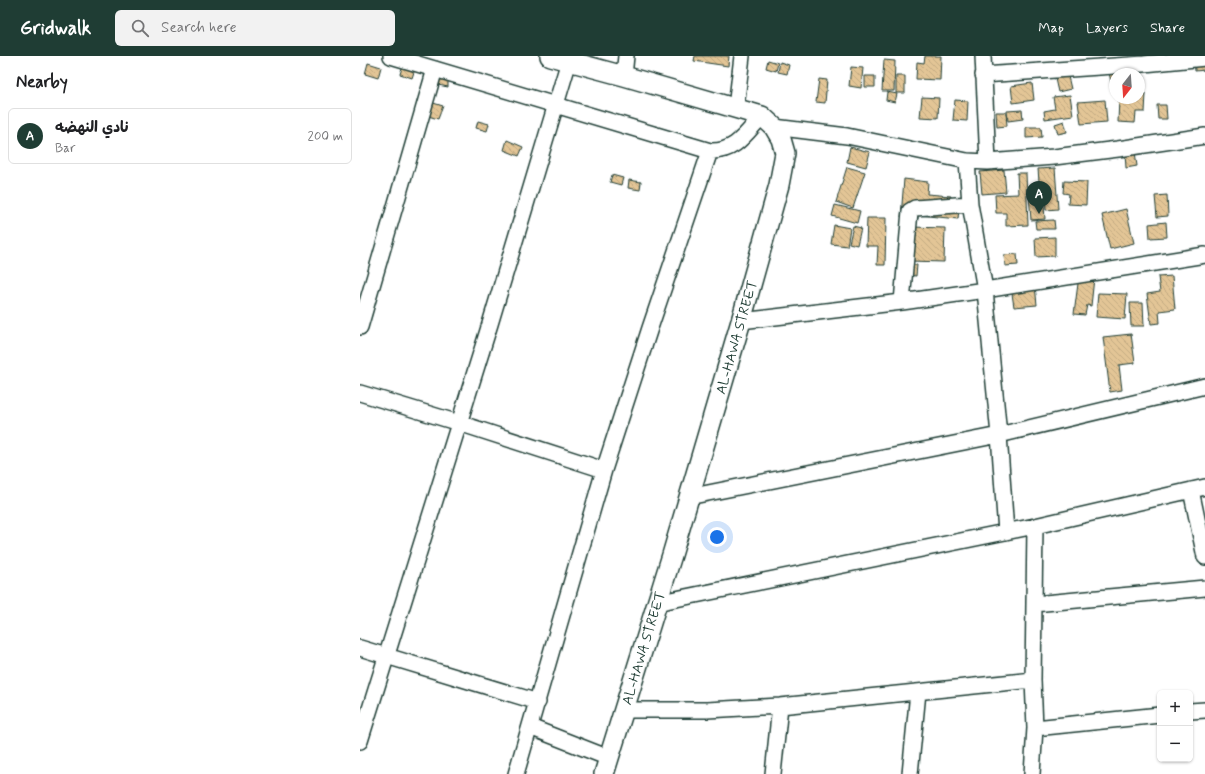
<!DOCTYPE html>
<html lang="en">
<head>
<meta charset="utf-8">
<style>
  body { margin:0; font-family:Mynerve,"Playpen Sans Arabic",sans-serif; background:#f2f2f2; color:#202124 }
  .controls { position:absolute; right:12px; bottom:12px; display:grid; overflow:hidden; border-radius:6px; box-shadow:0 1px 3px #0004 }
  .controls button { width:36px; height:36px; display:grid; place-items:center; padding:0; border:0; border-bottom:1px solid #e0e0e0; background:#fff; color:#202124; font:20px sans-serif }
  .compass { position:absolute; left:749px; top:12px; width:36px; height:36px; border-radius:50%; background:#fff; box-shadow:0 1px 3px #0004; rotate:197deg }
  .you { position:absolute; left:357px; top:481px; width:14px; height:14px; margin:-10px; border:3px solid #fff; border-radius:50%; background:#1a73e8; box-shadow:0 0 0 6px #1a73e833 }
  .badge { display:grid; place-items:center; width:26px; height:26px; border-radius:50%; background:#1f3d34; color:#fff; font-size:13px; font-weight:700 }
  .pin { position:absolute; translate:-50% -33px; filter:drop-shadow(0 1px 2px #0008) }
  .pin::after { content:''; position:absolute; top:21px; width:14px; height:12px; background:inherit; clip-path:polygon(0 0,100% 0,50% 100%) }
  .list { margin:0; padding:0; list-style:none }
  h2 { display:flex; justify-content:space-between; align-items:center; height:52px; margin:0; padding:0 16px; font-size:17px }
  h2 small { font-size:13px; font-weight:400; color:#757577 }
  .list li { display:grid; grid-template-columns:26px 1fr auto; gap:12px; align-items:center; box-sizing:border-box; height:56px; margin:0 8px 8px; padding:0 8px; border:1px solid #e0e0e0; border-radius:6px }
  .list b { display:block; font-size:15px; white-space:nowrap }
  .list p { margin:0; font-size:13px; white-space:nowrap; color:#757577 }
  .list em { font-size:13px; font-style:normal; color:#757577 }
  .icon { flex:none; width:22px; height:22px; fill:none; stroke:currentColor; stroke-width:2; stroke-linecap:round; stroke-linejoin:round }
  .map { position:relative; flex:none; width:845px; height:718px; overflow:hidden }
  header { display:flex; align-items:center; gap:24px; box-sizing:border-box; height:56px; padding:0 20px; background:#1f3d34; color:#fff }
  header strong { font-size:19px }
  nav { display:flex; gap:22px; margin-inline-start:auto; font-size:14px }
  .search { width:280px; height:36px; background:#f2f2f2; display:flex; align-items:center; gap:10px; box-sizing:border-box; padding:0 14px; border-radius:6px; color:#757577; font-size:15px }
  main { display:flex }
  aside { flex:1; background:#fff }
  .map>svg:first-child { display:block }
  .building { fill:url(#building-back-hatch); stroke:#1f3d34 }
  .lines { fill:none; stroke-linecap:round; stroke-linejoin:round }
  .minor-casing { stroke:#1f3d34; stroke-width:18 }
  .tertiary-casing { stroke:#1f3d34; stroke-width:22 }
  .minor { stroke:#fff; stroke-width:15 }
  .tertiary { stroke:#fff; stroke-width:19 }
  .labels { text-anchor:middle; stroke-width:3; stroke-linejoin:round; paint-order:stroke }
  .street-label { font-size:14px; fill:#1f3d34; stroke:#fff }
</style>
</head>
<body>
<header>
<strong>Gridwalk</strong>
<div class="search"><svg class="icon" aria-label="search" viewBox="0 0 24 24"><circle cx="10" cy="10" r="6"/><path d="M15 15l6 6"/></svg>Search here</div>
<nav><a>Map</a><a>Layers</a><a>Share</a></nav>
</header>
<main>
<aside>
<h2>Nearby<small></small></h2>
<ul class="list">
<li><span class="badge">A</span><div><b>نادي النهضه</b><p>Bar</p></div><em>200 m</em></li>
</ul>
</aside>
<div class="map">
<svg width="845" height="718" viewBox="0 0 845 718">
  <defs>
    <pattern id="building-back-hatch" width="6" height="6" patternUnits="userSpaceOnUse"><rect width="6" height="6" fill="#e3c596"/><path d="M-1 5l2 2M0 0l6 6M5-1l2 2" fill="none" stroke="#c2aa82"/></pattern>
  </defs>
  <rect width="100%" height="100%" fill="#fff"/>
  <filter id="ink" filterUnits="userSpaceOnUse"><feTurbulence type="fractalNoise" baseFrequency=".025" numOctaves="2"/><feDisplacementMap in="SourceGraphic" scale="8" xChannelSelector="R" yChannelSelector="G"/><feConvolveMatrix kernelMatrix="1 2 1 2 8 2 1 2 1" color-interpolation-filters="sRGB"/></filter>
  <g filter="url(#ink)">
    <!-- building -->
    <path class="building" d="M335,0H369L368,10L334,5Z
      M565,0H581L580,24L556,23L557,6L564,7Z
      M845,3V14L835,15L834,4Z
      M408,4L418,7L416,15L406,12Z
      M524,4L535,5L534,35H522Z
      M420,6L429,9L427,18L418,16Z
      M8,7L21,11L18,22L5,18Z
      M43,9L55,13L52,22L40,18Z
      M491,11L503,12L501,32L489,30Z
      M756,11L758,18H755V34L753,35L748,12Z
      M706,12L711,33L698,36L693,14Z
      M505,20H515V31H505Z
      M536,20H545V37H536Z
      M79,23L88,24V31L78,29Z
      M459,23L467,24L465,47L456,46Z
      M672,27L674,44L653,47L651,30Z
      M527,36L537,38L535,46L526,44Z
      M779,37L786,38L785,56H776L775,67L758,66L759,42H779Z
      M710,39L713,59L685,63L684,55L695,53L693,41Z
      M562,41L579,42L578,62L560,61Z
      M595,44L608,45L607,65L593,64Z
      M745,44L747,66L721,68L718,46Z
      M70,46L83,50L78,63L65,59Z
      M797,49H806L807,63H798Z
      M662,54L663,63L648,65L647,55Z
      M636,56H646L647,70L637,71Z
      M118,65L129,68L127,75L116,72Z
      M704,65L707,76L698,78L695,68Z
      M666,71H681L682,81L666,82Z
      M147,84L163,91L159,100L144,94Z
      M490,91L510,96L506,111L487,106Z
      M775,96L777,110L766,112L765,97Z
      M487,111L505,116L493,152L476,146Z
      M695,112L698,153L686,154L685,137L680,138L678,113Z
      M644,114L646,136L622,138L620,116Z
      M657,117H666L668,169L646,170V157H636L635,139L658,138Z
      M252,119L263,122L261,129L250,126Z
      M544,123L568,126L567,138L591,140V142L600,143L598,163L558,159V163L541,161Z
      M269,124L281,126L280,134L268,132Z
      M704,125L727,126L726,149L708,148L709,138L703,137Z
      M683,138L685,163L671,164L669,139Z
      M807,139L808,160L797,161L795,140Z
      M475,149L500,155L497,167L472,160Z
      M766,153L774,187L750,193L742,159Z
      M507,162H526L525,209H517L518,190H506Z
      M694,164L695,173H676L675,165Z
      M806,166L807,181L790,182L789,168Z
      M474,169L490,172L487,190L471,188Z
      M493,170L501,172L497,189L489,187Z
      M551,171L585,172L584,206L550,205Z
      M695,181V200L676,201L675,182Z
      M657,198L658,209L645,210L644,199Z
      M548,209H557L556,220L547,219Z
      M719,220L734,222L731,250L727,249L725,259L714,258Z
      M812,220L815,253L799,255L800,267L791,268L787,238L800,236L798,221Z
      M675,229L677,249L654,251L651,231Z
      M738,237L767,238L765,263L736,261Z
      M770,247H783L784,270H771Z
      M771,278L775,307L759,309L762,334L750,336L743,281Z"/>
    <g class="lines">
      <defs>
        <path id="minor" d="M31,0L350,95C376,96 386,77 402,60
          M623,0L628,106
          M623,19L784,8L845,2
          M264,20L266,0
          M376,52L382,0
          M414,71L487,80L607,105L628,106L694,101L758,93L845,80
          M607,105L610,148L625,234L639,379L646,476
          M542,246L550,155L555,152L610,148
          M381,265L542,246L625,234L845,199
          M0,271L75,13
          M0,337L99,367L244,414
          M831,434L845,501
          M328,441L639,379L845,330
          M296,547L675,470L845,431
          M674,548L845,532
          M0,592L178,646
          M263,654H347L420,650L673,624
          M830,655L845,654
          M170,671L249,702
          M675,672L800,659
          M0,685L130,268L209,5
          M156,718L244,414L290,272L350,95
          M413,718L420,650
          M550,718L558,636
          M672,718L675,672L673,624L675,470"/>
        <path id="tertiary" d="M190,0L264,20L402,60L414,71L421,83L425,97L419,129L381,265L312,499L244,718"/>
      </defs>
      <!-- minor casing -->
      <use href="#minor" class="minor-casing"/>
      <!-- tertiary casing -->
      <use href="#tertiary" class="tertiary-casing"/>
      <!-- minor -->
      <use href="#minor" class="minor"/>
      <!-- tertiary -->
      <use href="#tertiary" class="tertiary"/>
    </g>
  </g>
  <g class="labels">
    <!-- street labels -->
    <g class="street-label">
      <text transform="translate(376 281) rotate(-74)" y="5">AL-HAWA STREET</text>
      <text transform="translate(283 592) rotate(-73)" y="5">AL-HAWA STREET</text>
    </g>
  </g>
</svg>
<div class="controls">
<button>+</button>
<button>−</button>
</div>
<svg class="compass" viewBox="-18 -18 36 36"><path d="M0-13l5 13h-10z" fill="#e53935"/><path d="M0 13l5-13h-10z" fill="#757577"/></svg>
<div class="you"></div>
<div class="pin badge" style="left:679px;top:158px">A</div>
</div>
</main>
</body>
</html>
